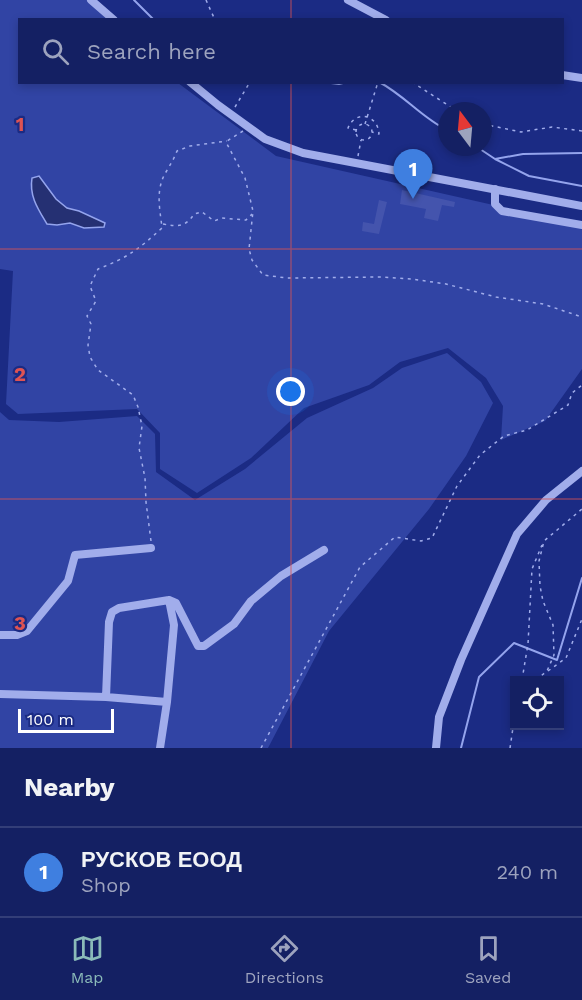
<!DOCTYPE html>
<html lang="en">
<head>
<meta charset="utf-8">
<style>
  body { margin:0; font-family:"Work Sans",sans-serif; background:#212d6c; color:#f1f3f6 }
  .controls { position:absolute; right:18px; bottom:18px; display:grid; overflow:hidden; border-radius:0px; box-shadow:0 3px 9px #0003 }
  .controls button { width:54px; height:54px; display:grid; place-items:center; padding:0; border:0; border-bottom:2px solid #333e78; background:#142063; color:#f1f3f6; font:30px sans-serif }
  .compass { position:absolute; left:438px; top:102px; width:54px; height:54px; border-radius:50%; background:#142063; box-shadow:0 3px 9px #0003; rotate:344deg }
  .scale { position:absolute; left:18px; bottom:15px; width:96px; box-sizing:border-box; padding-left:6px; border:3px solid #fff; border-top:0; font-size:16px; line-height:21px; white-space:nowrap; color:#fff; -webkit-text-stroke:4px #1b2b84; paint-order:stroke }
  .you { position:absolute; left:291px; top:392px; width:21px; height:21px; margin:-15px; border:4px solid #fff; border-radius:50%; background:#1a73e8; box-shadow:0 0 0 9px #1a73e833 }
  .badge { display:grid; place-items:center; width:39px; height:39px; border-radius:50%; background:#8bbbb9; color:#fff; font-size:20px; font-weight:700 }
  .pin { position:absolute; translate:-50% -50px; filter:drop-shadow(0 2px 3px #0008) }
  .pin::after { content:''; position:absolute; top:32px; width:21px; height:18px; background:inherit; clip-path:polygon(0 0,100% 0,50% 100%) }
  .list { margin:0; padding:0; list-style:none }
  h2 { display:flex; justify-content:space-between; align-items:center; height:78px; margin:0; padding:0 24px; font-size:26px }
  h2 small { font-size:20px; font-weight:400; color:#9da3be }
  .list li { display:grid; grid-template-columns:39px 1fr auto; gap:18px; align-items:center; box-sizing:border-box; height:90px; padding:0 24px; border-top:2px solid #333e78 }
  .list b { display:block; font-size:22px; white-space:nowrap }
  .list p { margin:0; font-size:20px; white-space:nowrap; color:#9da3be }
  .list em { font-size:20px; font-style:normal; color:#9da3be }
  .icon { flex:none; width:33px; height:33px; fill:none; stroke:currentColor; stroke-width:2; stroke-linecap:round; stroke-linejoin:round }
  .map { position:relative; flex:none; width:582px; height:748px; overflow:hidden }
  .search { position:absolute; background:#142063; box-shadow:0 3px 9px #0003; left:18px; right:18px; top:18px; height:66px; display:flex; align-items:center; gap:15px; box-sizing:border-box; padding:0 21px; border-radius:0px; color:#9da3be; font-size:22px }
  .sheet { height:168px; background:#142063 }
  nav { display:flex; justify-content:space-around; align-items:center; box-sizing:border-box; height:84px; border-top:2px solid #333e78; background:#142063; font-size:16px; color:#9da3be }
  nav a { display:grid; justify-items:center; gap:3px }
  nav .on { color:#8bbbb9 }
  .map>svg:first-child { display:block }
  .green { fill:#3144a4 }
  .water { fill:#253073; stroke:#94a4ed; stroke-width:1.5 }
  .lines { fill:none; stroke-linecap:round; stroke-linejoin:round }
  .stream { stroke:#94a4ed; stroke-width:2 }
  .building { fill:#4454ad }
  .path { stroke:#a1adeb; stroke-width:1.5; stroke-dasharray:3 4.5; stroke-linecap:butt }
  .minor { stroke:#a1adeb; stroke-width:8 }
  .grid { fill:none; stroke:#de5353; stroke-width:1.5; stroke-opacity:0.55 }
  .grid-label { font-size:20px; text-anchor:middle; font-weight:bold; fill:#de5353; stroke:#1b2b84; stroke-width:4.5; stroke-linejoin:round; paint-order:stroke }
</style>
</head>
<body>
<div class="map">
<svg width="582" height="748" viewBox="0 0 582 748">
  <rect width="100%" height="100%" fill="#1b2b84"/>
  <!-- green -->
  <path class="green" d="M0,0H88L107,19L20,20V82L178,83L276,156L582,225V369L545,421L501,440L503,406L486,378L448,348L400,362L369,385L304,408L251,458L197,493L160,469V433L137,409L18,414L6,404L13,271L0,269Z
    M447,353L481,382L493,403L466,456L429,509L329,631L268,748H0V412L9,420L59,422L137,416L155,434L156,472L195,500L245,469L307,418L373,388L402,368Z"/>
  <!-- water -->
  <path class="water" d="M39,176L56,199L67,208L79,211L105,223L104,227L84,228L70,223L57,225L47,224C38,209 29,196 32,178Z"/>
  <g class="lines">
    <!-- stream -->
    <path class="stream" d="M134,0L154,20
      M323,82L339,84L347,82
      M379,82C404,95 422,118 447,130
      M477,147L495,159L529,176L582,186
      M495,159L523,154L582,153
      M461,748L479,677L514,643L557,660L582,578"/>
  </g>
  <!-- building -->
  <path class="building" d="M402,190L455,202L454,207L442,205L438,221L424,218L426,209L400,204Z
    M379,200L387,202L379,234L362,231L363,222L374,224Z"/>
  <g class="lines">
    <!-- path -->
    <path class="path" d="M206,0L215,20
      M412,82L457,111
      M235,107L250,82
      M356 132a8 8 0 1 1 16 0a8 8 0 1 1-16 0Z
      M365,124L378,82
      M483,124L521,132L552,127L582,131
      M356,130L348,128C355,110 378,114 379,134L372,132
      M243,131L227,141V144L245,178L253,211L249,249L252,260L263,275L287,278L381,277L412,279L446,284L496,297L543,304L582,317
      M358,156L361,140
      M163,224C177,227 186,227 194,214L202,212L214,221L222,218L246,220L252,214
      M151,541L146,502L145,478L139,448L142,426L138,407L133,395L98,370L90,357L88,345L91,324L87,316L96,301L90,286L98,269C127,258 139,249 162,228C160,209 155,190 166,172C170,165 174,159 177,151L190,146L227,141
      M548,671L566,658L582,619
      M522,680L528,644L532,569L542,545
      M536,680L547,671L554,655L553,625L543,601L540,586L539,561L544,541L582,509
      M261,748L360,567L395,537L421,541L432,538L457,486L480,455L504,436L527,430L568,405L572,393L582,385
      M510,748L514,721"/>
    <!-- minor -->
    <path class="minor" d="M91,0L114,20
      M348,0L386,20
      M562,75L582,78
      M190,82L218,105L265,139L303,153L582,206
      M495,189V204L502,211L582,225
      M0,635H17L27,631L68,581L75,555L151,548
      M0,694L106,697L109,622L112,612L119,608L169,600L176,603L198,646H204L234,624L251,601L281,576L324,550
      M106,697L167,702L160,748
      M167,702L174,625L169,600
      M436,748L439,717L461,660L517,534L546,500L582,471"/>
  </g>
  <!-- grid -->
  <path class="grid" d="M291,0V20M291,82V748M0,249H582M0,499H582"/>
  <g class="grid-label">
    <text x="20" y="131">1</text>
    <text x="20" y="381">2</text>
    <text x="20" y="630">3</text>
  </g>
</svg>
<div class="controls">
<button><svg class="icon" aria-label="locate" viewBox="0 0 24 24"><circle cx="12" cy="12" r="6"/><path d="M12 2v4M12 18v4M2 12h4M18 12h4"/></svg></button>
</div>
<svg class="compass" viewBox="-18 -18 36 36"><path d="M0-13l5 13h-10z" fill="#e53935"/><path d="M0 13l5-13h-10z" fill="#9da3be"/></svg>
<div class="scale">100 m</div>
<div class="you"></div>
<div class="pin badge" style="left:413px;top:199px;background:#3f7fe0">1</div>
<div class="search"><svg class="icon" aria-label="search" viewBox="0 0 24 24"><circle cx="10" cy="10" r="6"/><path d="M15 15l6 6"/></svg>Search here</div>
</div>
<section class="sheet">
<h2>Nearby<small></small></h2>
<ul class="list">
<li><span class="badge" style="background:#3f7fe0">1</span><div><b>РУСКОВ ЕООД</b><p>Shop</p></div><em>240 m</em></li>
</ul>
</section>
<nav>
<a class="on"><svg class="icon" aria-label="map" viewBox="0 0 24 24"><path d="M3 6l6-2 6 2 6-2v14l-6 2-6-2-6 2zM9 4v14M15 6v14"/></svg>Map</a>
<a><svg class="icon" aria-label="directions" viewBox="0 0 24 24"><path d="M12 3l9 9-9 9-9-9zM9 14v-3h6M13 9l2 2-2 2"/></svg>Directions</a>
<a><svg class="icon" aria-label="saved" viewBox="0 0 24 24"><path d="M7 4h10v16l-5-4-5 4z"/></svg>Saved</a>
</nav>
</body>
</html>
